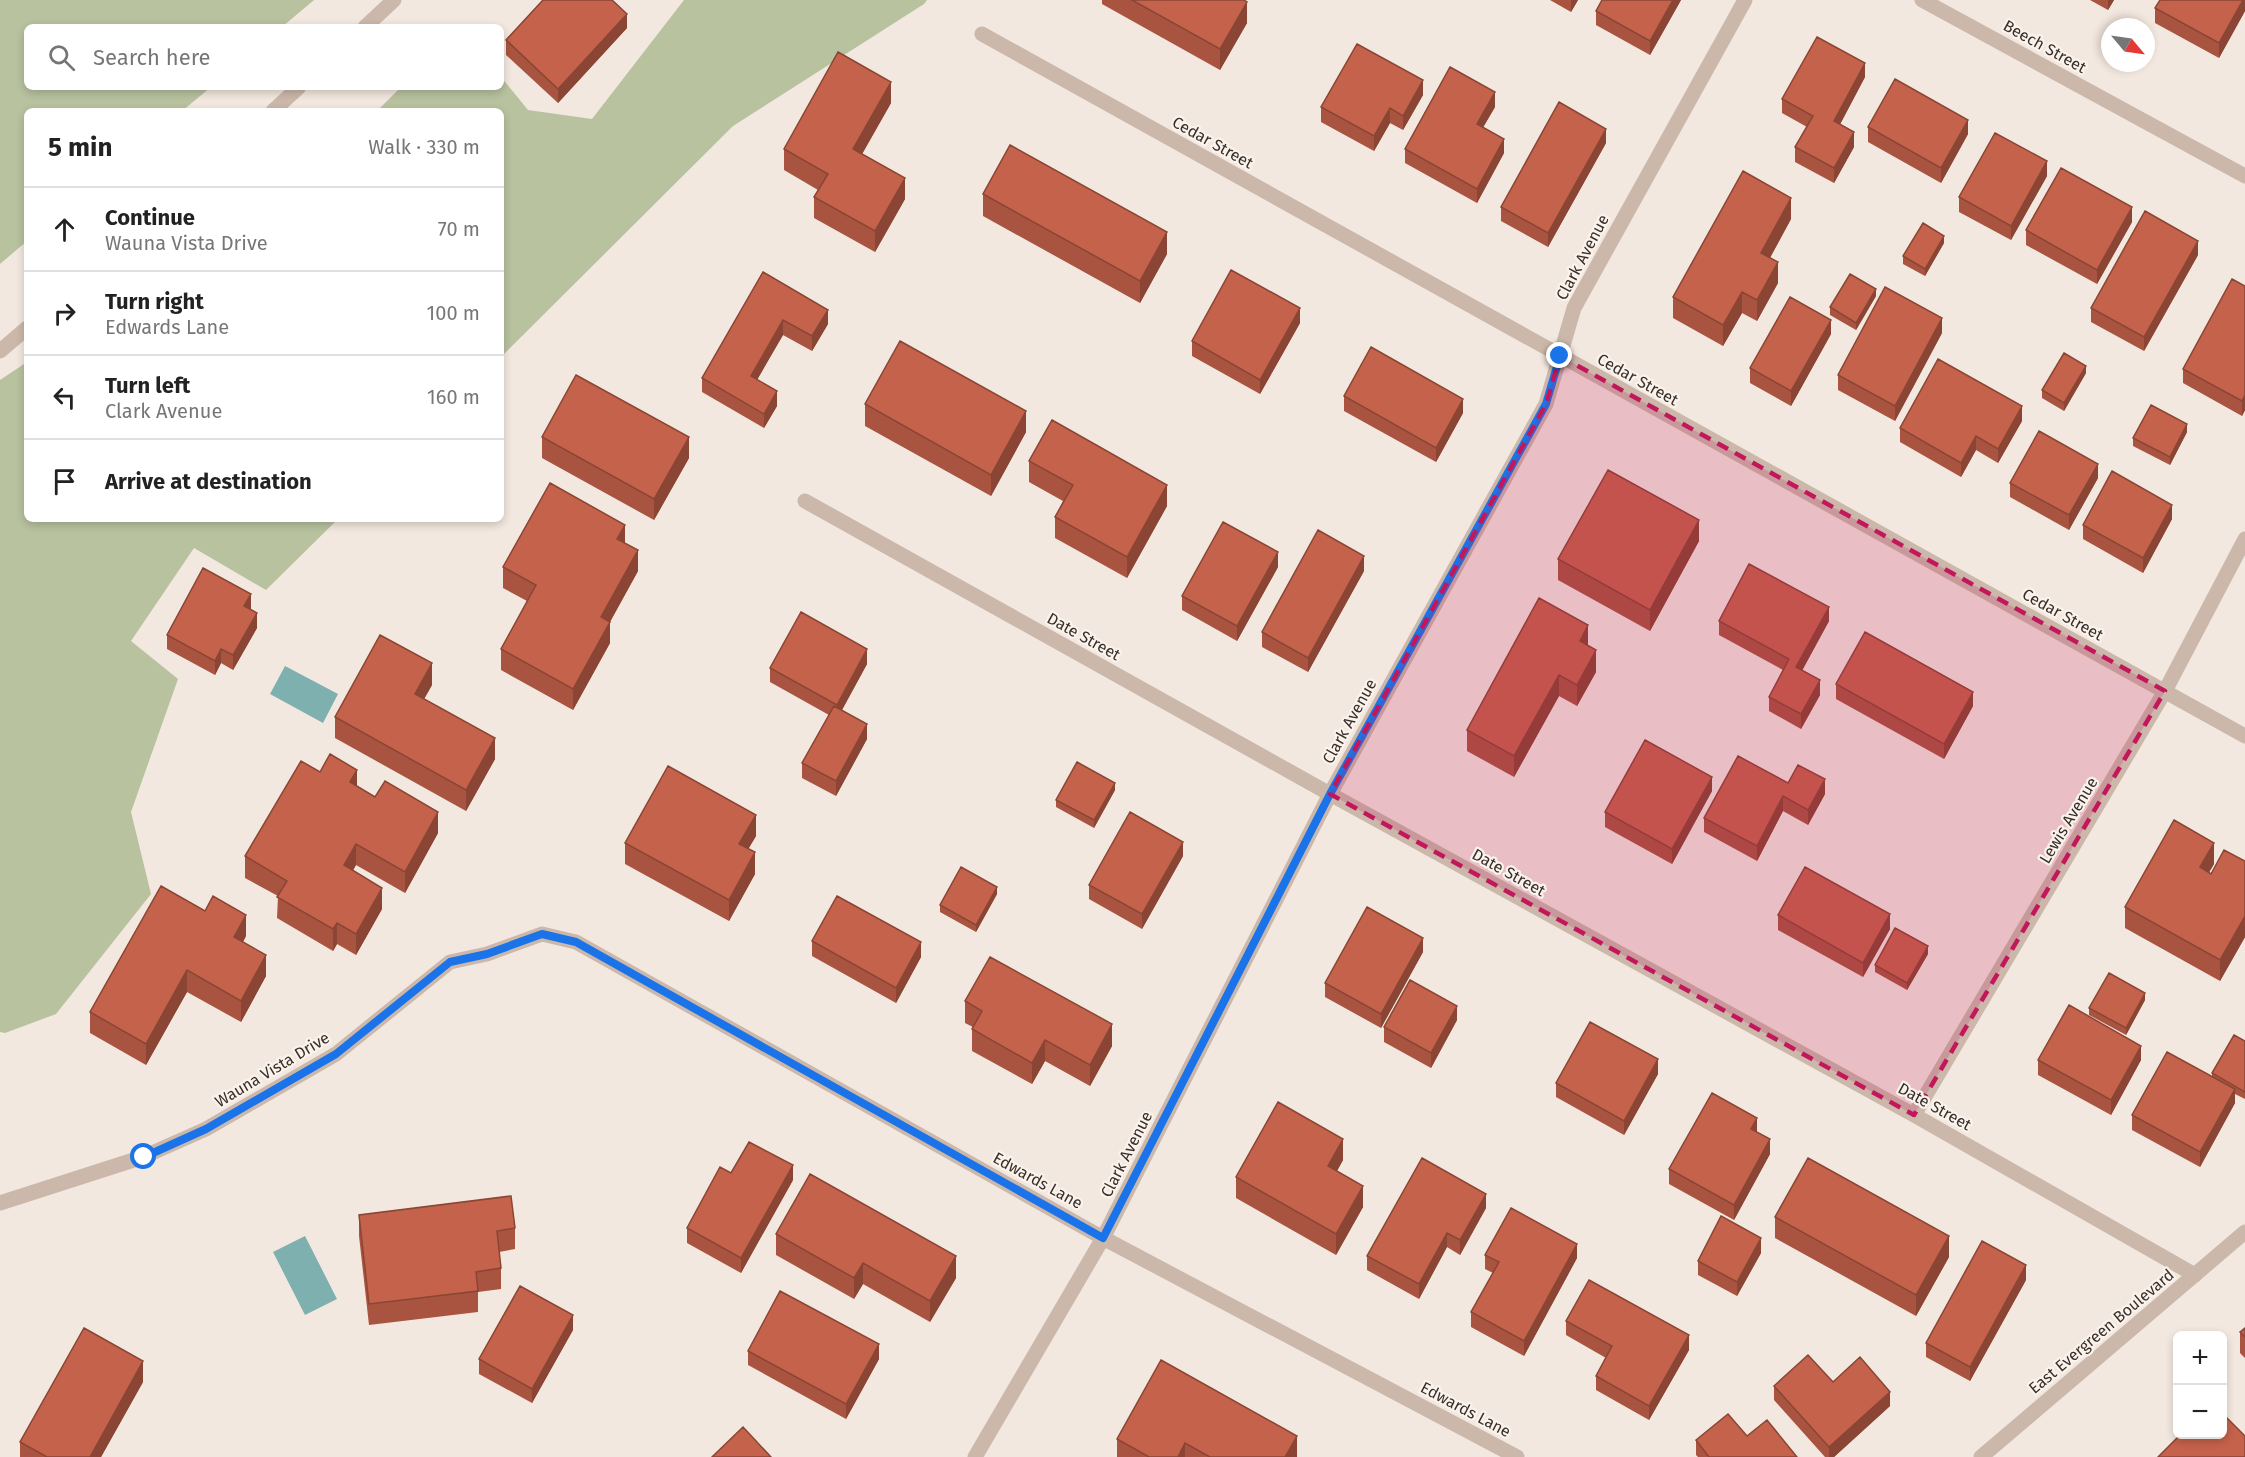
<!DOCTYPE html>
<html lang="en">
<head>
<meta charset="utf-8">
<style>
  body { margin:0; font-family:"Fira Sans",sans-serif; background:#f2f2f2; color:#222 }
  .controls { position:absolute; right:18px; bottom:18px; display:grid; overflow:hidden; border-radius:9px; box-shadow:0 3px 9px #0003 }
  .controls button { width:54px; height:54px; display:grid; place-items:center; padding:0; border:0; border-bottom:2px solid #e0e0e0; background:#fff; color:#222; font:30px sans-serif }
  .compass { position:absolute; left:2101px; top:18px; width:54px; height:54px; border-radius:50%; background:#fff; box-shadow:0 3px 9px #0003; rotate:119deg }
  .stop { position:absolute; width:18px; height:18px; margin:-14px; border:4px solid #1a73e8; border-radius:50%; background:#fff }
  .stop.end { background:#1a73e8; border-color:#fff; box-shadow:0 2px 6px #0008 }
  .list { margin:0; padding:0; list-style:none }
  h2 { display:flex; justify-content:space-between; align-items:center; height:78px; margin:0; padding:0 24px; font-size:26px }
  h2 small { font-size:20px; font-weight:400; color:#767676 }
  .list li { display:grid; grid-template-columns:39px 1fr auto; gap:18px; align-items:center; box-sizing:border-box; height:84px; padding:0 24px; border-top:2px solid #e0e0e0 }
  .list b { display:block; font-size:22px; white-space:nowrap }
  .list p { margin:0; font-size:20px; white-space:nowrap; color:#767676 }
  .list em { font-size:20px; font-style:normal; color:#767676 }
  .icon { flex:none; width:33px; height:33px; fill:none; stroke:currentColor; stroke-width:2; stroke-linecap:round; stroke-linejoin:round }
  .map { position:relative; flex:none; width:2245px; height:1457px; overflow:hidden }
  .search { position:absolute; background:#fff; box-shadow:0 3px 9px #0003; left:24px; top:24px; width:480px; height:66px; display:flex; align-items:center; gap:15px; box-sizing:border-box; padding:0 21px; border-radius:9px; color:#767676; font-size:22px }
  .panel { position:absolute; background:#fff; box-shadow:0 3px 9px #0003; left:24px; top:108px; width:480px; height:414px; border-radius:9px }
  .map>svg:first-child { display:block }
  .green { fill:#b8c29f }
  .water { fill:#7eb0af }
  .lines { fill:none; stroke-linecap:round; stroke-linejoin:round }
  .minor { stroke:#cbb8ab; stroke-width:15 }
  .tertiary { stroke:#cbb8ab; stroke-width:15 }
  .wall { fill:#a95440 }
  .shaded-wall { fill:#8a4534 }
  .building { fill:#c5624b; stroke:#8a4534; stroke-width:1.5 }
  .route { stroke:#1a73e8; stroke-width:8 }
  .marked { fill:#c2185b; fill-opacity:0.2; stroke:#c2185b; stroke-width:4.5; stroke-dasharray:12 8; stroke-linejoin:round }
  .labels { text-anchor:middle; stroke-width:4.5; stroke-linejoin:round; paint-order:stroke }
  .street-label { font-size:16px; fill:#392e2a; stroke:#faf3ec }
</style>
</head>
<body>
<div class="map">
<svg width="2245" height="1457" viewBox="0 0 2245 1457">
  <rect width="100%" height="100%" fill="#f3e8df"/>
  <!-- green -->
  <path class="green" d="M0,0H314L282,27H27V87H211L182,111H27V241L0,264Z
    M684,0H927L924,4L733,126L501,357V111H377L401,87H501V77L528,110L592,119Z
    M27,362V519H338L266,590L194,548L131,641L178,679L131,812L151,894L56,1014L5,1033L0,1032V380Z"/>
  <!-- water -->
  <path class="water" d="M285,666L338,694L323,723L270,694Z
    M305,1236L337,1299L305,1315L273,1252Z"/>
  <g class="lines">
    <!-- minor -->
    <path class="minor" d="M1922,0L2245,176
      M982,34L2245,736
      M805,501L1330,794L1914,1115L2195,1275
      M1914,1115L2165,691L2245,539
      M0,1203L143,1157L206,1129L336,1054L450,962L487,954L542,934L576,942L1103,1238L1517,1457
      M975,1457L1103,1238L1330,794L1546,404L1574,308L1745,0"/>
    <!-- tertiary -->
    <path class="tertiary" d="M365,27L394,0
      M273,111L299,87
      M0,351L27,328
      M1981,1457L2245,1232"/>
  </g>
  <!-- wall -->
  <path class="wall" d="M1102,0H1244L1247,23L1220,70L1102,4Z
    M1550,0H1578L1571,12Z
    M1681,0L1650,55L1596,25V11Z
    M2090,0H2114L2108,10Z
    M2245,0V11L2219,58L2155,23V8Z
    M627,28L558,103L506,55V40Z
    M1865,77L1840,124L1854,147L1834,183L1795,162V147L1807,127L1782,113V99Z
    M1423,95L1403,130L1390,123L1374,151L1321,122V107Z
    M891,103L862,154L905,199L875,252L814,218V197L818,190L784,170V149Z
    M1495,107L1483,127L1504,153L1477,203L1405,163V149Z
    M1868,127L1968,134L1941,183L1868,142Z
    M1606,143L1548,247L1501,221V207Z
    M2047,176L2011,240L1959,212V197Z
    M983,194L1167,254L1140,303L983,216Z
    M1791,219L1770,258L1778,283L1757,321L1742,313L1723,346L1673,318V297Z
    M2132,222L2097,284L2026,245V230Z
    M1944,243L1925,276L1903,264V256Z
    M2198,255L2144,351L2091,322V308Z
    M763,272L828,324L812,351L783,335L757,380L777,406L764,428L702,392V378Z
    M2245,286V410L2242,416L2183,383V369Z
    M1876,296L1856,330L1830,315V307Z
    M1300,323L1260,394L1192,356V341Z
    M1942,333L1895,421L1838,390V375Z
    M1831,334L1791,406L1750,383V368Z
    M2086,373L2064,411L2042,398V390Z
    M1344,396L1463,413L1436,462L1344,411Z
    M865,404L1026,432L991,496L865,426Z
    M2022,421L1998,463L1976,450L1961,477L1900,442V428Z
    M2187,432L2170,465L2133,446V438Z
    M542,437L689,458L654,520L542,458Z
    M1029,461L1167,506L1127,578L1055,538V517L1063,501L1029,482Z
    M2098,478L2069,530L2010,497V483Z
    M2172,519L2143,573L2083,539V525Z
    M1699,541L1650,631L1558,580V559Z
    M625,543L638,571L610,622V643L573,710L501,670V649L527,601L503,588V567Z
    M1278,567L1237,641L1182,610V596Z
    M1364,571L1308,672L1262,647V632Z
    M251,609L257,628L233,670L221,663L215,675L167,649V635Z
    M1719,621H1829L1802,670L1820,695L1801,729L1769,711V697L1783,670L1719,635Z
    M1588,646L1596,672L1577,706L1559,696L1514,777L1467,751V730Z
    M867,664L842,710L867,739L836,796L802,778V763L829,715L770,682V668Z
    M1836,684L1973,706L1944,759L1836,699Z
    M432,685L424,699L495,759L466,811L335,738V717Z
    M320,772L357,786L438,833L405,893L356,865L353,870L382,909L356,955L337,944L333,951L277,918L278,896L245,878V856Z
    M1788,783L1825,794L1808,825L1783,811L1757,861L1704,832V818Z
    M1115,790L1094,828L1056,807V800Z
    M1712,791L1672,864L1605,827V812Z
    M756,836L748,849L755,874L729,921L625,864V843Z
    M1183,856L1142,929L1089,899V885Z
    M2245,861V937L2220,981L2125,928V907L2214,864L2209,872L2211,874Z
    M997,894L976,932L940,912V905Z
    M1778,915L1890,929L1863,977L1778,930Z
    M246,936L243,942L266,976L241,1022L187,992L146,1065L90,1033V1012Z
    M812,941L921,957L896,1003L812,956Z
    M1423,952L1381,1028L1325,997V983Z
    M1928,954L1907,990L1875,972V965Z
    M2145,1000L2126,1035L2089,1015V1008Z
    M965,1001L1112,1046L1090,1086L1045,1061L1032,1084L972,1051V1029L973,1027L965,1023Z
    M1457,1020L1431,1068L1384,1042V1027Z
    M2245,1041V1099L2235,1094V1103L2200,1167L2132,1130V1115L2212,1076V1073Z
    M2038,1060H2141L2111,1115L2038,1075Z
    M1658,1074L1624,1135L1556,1097V1083Z
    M1757,1132L1770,1154L1734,1220L1669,1184V1169Z
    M1343,1160L1337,1171L1363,1207L1336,1255L1236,1198V1177Z
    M793,1180L741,1273L687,1243V1228Z
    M1486,1208L1460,1255L1447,1247L1419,1299L1367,1270V1256Z
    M359,1215L515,1228V1249L499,1252L501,1268V1289L478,1292V1312L369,1325L359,1236Z
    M1775,1217L1949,1257L1916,1316L1775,1238Z
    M776,1234L956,1278L930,1322L863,1284L854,1299L776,1255Z
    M1761,1253L1737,1296L1698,1275V1261Z
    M1485,1255L1577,1258L1524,1356L1471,1327V1312L1493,1273L1485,1269Z
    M2026,1280L1970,1381L1926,1357V1343Z
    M1566,1321L1689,1350L1649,1420L1596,1390V1376L1606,1358L1566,1335Z
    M2245,1328V1358L2240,1353V1332Z
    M573,1330L532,1403L479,1374V1359Z
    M748,1351L879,1359L846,1419L748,1365Z
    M1161,1360L1297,1457H1117V1439Z
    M143,1382L101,1457H20V1442Z
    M1833,1382L1890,1406L1834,1457H1825L1774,1400V1386Z
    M1747,1436L1797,1457H1698L1696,1455V1440Z"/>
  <!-- shaded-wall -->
  <path class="shaded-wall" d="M1571,0H1578L1571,12Z
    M1673,0H1681L1650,55V41Z
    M2108,0H2114L2108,10Z
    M2243,0H2245V11L2219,58V43Z
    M1247,2V23L1220,70V49Z
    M627,14V28L558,103V89Z
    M1865,63V77L1834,136V121Z
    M1423,80V95L1403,130V116Z
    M891,82V103L853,170V149Z
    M1495,92V107L1477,138V124Z
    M1390,108V123L1374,151V136Z
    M1968,120V134L1941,183V168Z
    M1606,129V143L1548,247V233Z
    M1854,132V147L1834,183V168Z
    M1504,139V153L1477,203V189Z
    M2047,161V176L2011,240V226Z
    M905,178V199L875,252V231Z
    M1791,198V219L1761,274V253Z
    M2132,207V222L2097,284V270Z
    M1167,232V254L1140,303V281Z
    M1944,236V243L1925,276V269Z
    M2198,241V255L2144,351V337Z
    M1778,262V283L1757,321V300Z
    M1876,289V296L1856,330V323Z
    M1742,292V313L1723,346V325Z
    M1300,308V323L1260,394V380Z
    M828,310V324L812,351V336Z
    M1942,318V333L1895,421V406Z
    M783,320V335L751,390V376Z
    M1831,320V334L1791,406V391Z
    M2086,366V373L2064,411V403Z
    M777,391V406L764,428V414Z
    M2245,395V410L2242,416V401Z
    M1463,399V413L1436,462V448Z
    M2022,406V421L1998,463V449Z
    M1026,411V432L991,496V475Z
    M2187,424V432L2170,465V457Z
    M1976,436V450L1961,477V463Z
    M689,437V458L654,520V499Z
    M2098,464V478L2069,530V515Z
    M1167,485V506L1127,578V557Z
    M2172,505V519L2143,573V558Z
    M1699,520V541L1650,631V610Z
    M625,525V546L617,539Z
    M638,550V571L601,638V617Z
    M1278,552V567L1237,641V626Z
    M1364,556V571L1308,672V658Z
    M251,594V609L244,621V606Z
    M1829,607V621L1796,682V667Z
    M257,613V628L233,670V655Z
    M610,622V643L573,710V689Z
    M1588,625V647L1580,641Z
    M221,649V663L215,675V661Z
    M867,649V664L837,719V705Z
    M1596,650V672L1577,706V685Z
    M432,663V685L415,715V694Z
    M1559,675V696L1514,777V756Z
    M1820,680V695L1801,729V714Z
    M1973,692V706L1944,759V744Z
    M867,724V739L836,796V781Z
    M495,738V759L466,811V790Z
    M357,770V791L350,782Z
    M1712,777V791L1672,864V849Z
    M1825,779V794L1808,825V810Z
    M1115,783V790L1094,828V820Z
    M1783,796V811L1757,861V846Z
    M438,812V833L405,893V872Z
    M756,815V836L739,865V844Z
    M1183,842V856L1142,929V914Z
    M2214,843V864L2200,888V867Z
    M356,844V865L344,886V865Z
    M755,852V874L729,921V900Z
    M997,887V894L976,932V925Z
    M382,888V909L356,955V934Z
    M1890,914V929L1863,977V963Z
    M246,915V936L234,958V937Z
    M2245,916V937L2220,981V960Z
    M337,923V944L333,951V929Z
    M1423,938V952L1381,1028V1014Z
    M921,942V957L896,1003V988Z
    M1928,946V954L1907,990V983Z
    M266,955V976L241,1022V1001Z
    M187,970V992L146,1065V1044Z
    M2145,993V1000L2126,1035V1028Z
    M1457,1006V1020L1431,1068V1053Z
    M1112,1024V1046L1090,1086V1065Z
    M1045,1040V1061L1032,1084V1063Z
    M2141,1046V1060L2111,1115V1100Z
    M1658,1059V1074L1624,1135V1121Z
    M2235,1089V1103L2200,1167V1152Z
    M1757,1118V1133L1751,1129Z
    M1343,1139V1160L1328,1187V1166Z
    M1770,1139V1154L1734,1220V1205Z
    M793,1165V1180L741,1273V1258Z
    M1363,1186V1207L1336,1255V1234Z
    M1486,1194V1208L1460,1255V1240Z
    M1447,1233V1247L1419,1299V1284Z
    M1949,1236V1257L1916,1316V1295Z
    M1761,1238V1253L1737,1296V1282Z
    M1577,1244V1258L1524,1356V1341Z
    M956,1256V1278L930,1322V1301Z
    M863,1263V1284L854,1299V1278Z
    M2026,1265V1280L1970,1381V1367Z
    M573,1315V1330L532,1403V1389Z
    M1689,1335V1350L1649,1420V1406Z
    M879,1344V1359L846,1419V1404Z
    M143,1361V1382L101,1457H90Z
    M1890,1392V1406L1834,1457H1829V1447Z
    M1297,1436V1457H1285Z
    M1185,1443V1457H1178Z"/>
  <!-- building -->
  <path class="building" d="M543,0H612L627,14L558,89L506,40Z
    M1132,0H1244L1247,2L1220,49Z
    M1602,0H1673L1650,41L1596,11Z
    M2160,0H2243L2219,43L2155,8Z
    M1817,37L1865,63L1834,121L1854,132L1834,168L1795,147L1813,116L1782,99Z
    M1357,44L1423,80L1403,116L1390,108L1374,136L1321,107Z
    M838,52L891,82L853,149L905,178L875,231L814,197L828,174L784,149Z
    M1450,67L1495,92L1477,124L1504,139L1477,189L1405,149Z
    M1895,79L1968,120L1941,168L1868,127Z
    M1559,102L1606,129L1548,233L1501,207Z
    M1995,133L2047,161L2011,226L1959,197Z
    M1010,145L1167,232L1140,281L983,194Z
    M2061,168L2132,207L2097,270L2026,230Z
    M1743,171L1791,198L1761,253L1778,262L1757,300L1742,292L1723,325L1673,297Z
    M2145,211L2198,241L2144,337L2091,308Z
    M1923,223L1944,236L1925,269L1903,256Z
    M1231,270L1300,308L1260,380L1192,341Z
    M763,272L828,310L812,336L783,320L751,376L777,391L764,414L702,378Z
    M1850,274L1876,289L1856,323L1830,307Z
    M2232,279L2245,286V395L2242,401L2183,369Z
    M1885,287L1942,318L1895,406L1838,375Z
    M1790,297L1831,320L1791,391L1750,368Z
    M900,341L1026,411L991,475L865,404Z
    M1371,347L1463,399L1436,448L1344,396Z
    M2064,353L2086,366L2064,403L2042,390Z
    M1938,359L2022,406L1998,449L1976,436L1961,463L1900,428Z
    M576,375L689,437L654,499L542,437Z
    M2151,405L2187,424L2170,457L2133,438Z
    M1052,420L1167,485L1127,557L1055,517L1073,485L1029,461Z
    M2039,431L2098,464L2069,515L2010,483Z
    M1608,470L1699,520L1650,610L1558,559Z
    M2112,471L2172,505L2143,558L2083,525Z
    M550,483L625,525L617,539L638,550L601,617L610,622L573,689L501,649L536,585L503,567Z
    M1223,522L1278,552L1237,626L1182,596Z
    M1318,530L1364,556L1308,658L1262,632Z
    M1749,564L1829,607L1796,667L1820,680L1801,714L1769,697L1789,659L1719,621Z
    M203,568L251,594L244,606L257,613L233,655L221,649L215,661L167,635Z
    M1539,598L1588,625L1580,641L1596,650L1577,685L1559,675L1514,756L1467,730Z
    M801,612L867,649L837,705L770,668Z
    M1865,632L1973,692L1944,744L1836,684Z
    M380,635L432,663L415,694L495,738L466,790L335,717Z
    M834,706L867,724L836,781L802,763Z
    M1645,740L1712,777L1672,849L1605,812Z
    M330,754L357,770L350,782L375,797L385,781L438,812L405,872L356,844L344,865L382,888L356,934L337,923L333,929L277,897L287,881L245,856L301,761L320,772Z
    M1738,756L1788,783L1798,765L1825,779L1808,810L1783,796L1757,846L1704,818Z
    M1077,762L1115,783L1094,820L1056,800Z
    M668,766L756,815L739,844L755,852L729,900L625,843Z
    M1130,812L1183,842L1142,914L1089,885Z
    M2174,820L2214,843L2200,867L2211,874L2224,850L2245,861V916L2220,960L2125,907Z
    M961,867L997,887L976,925L940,905Z
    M1805,867L1890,914L1863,963L1778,915Z
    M161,886L205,911L213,896L246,915L234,937L266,955L241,1001L187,970L146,1044L90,1012Z
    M837,896L921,942L896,988L812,941Z
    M1367,907L1423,938L1381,1014L1325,983Z
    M1895,928L1928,946L1907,983L1875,965Z
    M990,957L1112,1024L1090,1065L1045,1040L1032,1063L972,1029L982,1011L965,1001Z
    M2109,973L2145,993L2126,1028L2089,1008Z
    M1410,980L1457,1006L1431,1053L1384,1027Z
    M2069,1005L2141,1046L2111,1100L2038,1060Z
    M1590,1022L1658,1059L1624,1121L1556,1083Z
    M2234,1035L2245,1041V1092L2212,1073Z
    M2167,1052L2235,1089L2200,1152L2132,1115Z
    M1712,1093L1757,1118L1751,1129L1770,1139L1734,1205L1669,1169Z
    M1278,1102L1343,1139L1328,1166L1363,1186L1336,1234L1236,1177Z
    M749,1142L793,1165L741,1258L687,1228L720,1167L731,1173Z
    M1422,1158L1486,1194L1460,1240L1447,1233L1419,1284L1367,1256Z
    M1808,1158L1949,1236L1916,1295L1775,1217Z
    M810,1174L956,1256L930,1301L863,1263L854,1278L776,1234Z
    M511,1196L515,1228L497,1231L501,1268L476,1272L478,1291L369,1304L359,1215Z
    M1511,1208L1577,1244L1524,1341L1471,1312L1499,1262L1485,1255Z
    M1721,1216L1761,1238L1737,1282L1698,1261Z
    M1982,1241L2026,1265L1970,1367L1926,1343Z
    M1589,1280L1689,1335L1649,1406L1596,1376L1612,1346L1566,1321Z
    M520,1286L573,1315L532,1389L479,1359Z
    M780,1291L879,1344L846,1404L748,1351Z
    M84,1328L143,1361L90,1457H47L20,1442Z
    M2245,1328V1337L2240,1332Z
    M1808,1355L1833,1382L1860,1357L1890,1392L1829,1447L1774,1386Z
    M1161,1360L1297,1436L1285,1457H1210L1185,1443L1178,1457H1149L1117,1439Z
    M1728,1414L1747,1436L1767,1420L1797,1457H1709L1696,1440Z
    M2223,1414L2245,1436V1457H2158L2181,1434H2223Z
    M743,1427L771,1457H712Z"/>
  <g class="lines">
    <!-- route -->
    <path class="route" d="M144,1157L206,1129L336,1054L450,962L487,954L542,934L576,942L1103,1238L1330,794L1546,404L1560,356"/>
  </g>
  <!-- marked area -->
  <path class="marked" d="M1560,356L2165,691L1914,1115L1330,794L1546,404Z"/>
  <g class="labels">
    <!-- street labels -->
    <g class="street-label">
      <text transform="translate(2045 46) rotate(29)" y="6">Beech Street</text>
      <text transform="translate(1213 142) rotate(29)" y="6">Cedar Street</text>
      <text transform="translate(1582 257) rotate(-62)" y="6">Clark Avenue</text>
      <text transform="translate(1638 379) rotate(29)" y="6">Cedar Street</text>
      <text transform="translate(2063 614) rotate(29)" y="6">Cedar Street</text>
      <text transform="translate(1084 636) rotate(29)" y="6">Date Street</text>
      <text transform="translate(1349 721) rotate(-61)" y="6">Clark Avenue</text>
      <text transform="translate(2068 820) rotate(-59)" y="6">Lewis Avenue</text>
      <text transform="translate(1509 872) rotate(29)" y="6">Date Street</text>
      <text transform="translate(272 1069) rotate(-31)" y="6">Wauna Vista Drive</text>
      <text transform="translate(1935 1106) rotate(29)" y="6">Date Street</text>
      <text transform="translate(1126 1154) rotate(-63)" y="6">Clark Avenue</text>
      <text transform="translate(1038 1180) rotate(29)" y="6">Edwards Lane</text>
      <text transform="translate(2101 1331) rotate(-40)" y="6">East Evergreen Boulevard</text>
      <text transform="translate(1466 1409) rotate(28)" y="6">Edwards Lane</text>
    </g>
  </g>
</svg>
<div class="controls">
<button>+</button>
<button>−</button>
</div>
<svg class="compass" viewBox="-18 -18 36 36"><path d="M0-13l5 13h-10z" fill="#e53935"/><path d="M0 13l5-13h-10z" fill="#767676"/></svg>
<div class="stop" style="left:144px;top:1157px"></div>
<div class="stop end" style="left:1560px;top:356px"></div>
<div class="search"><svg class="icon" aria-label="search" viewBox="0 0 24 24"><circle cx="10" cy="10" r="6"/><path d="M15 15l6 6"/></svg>Search here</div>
<section class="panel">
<h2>5 min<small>Walk · 330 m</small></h2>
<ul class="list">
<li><svg class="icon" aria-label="ahead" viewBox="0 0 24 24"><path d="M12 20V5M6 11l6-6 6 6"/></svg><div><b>Continue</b><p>Wauna Vista Drive</p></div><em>70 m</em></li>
<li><svg class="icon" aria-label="right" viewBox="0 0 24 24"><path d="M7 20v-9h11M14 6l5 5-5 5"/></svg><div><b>Turn right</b><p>Edwards Lane</p></div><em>100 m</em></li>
<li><svg class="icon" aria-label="left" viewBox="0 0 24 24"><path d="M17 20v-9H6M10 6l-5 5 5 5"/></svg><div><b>Turn left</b><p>Clark Avenue</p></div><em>160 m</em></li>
<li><svg class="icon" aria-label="arrive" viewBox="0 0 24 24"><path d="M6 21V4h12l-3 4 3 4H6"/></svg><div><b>Arrive at destination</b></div></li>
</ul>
</section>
</div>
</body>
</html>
